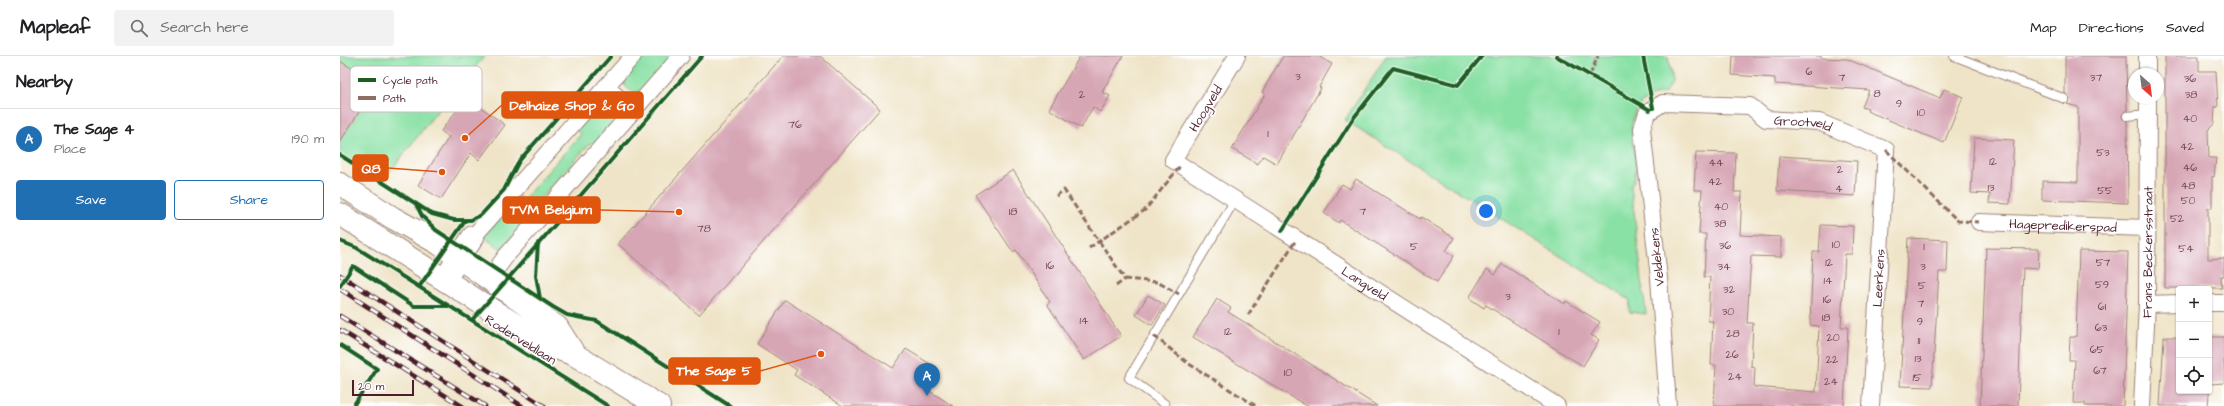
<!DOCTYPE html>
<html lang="en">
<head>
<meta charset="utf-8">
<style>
  body { margin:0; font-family:"Architects Daughter",sans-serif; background:#f2f2f2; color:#202124 }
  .controls { position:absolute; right:12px; bottom:12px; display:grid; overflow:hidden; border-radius:4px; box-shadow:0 1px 3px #0004 }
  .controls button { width:36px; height:36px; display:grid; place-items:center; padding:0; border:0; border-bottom:1px solid #e0e0e0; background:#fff; color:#202124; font:20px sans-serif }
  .compass { position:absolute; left:1788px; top:12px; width:36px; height:36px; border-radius:50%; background:#fff; box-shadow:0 1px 3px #0004; rotate:152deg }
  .scale { position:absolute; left:12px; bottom:10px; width:62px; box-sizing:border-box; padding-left:4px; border:2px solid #4a1f2b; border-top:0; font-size:11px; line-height:14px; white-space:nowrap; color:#4a1f2b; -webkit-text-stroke:3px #fff; paint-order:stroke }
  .you { position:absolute; left:1146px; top:155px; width:14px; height:14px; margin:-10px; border:3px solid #fff; border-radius:50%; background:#1a73e8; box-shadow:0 0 0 6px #1a73e833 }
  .badge { display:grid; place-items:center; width:26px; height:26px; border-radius:50%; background:#1f6fb2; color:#fff; font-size:13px; font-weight:700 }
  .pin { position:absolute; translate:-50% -33px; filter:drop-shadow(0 1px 2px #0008) }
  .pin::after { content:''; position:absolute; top:21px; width:14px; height:12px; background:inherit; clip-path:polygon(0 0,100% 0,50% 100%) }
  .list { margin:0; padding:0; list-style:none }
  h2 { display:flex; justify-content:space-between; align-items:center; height:52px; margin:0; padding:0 16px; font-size:17px }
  h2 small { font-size:13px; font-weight:400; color:#757577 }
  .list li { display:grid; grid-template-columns:26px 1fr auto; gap:12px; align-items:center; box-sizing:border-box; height:60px; padding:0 16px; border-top:1px solid #e0e0e0 }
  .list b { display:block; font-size:15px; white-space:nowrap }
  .list p { margin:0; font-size:13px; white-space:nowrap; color:#757577 }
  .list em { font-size:13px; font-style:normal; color:#757577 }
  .actions { display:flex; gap:8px; padding:12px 16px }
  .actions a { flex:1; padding:9px 0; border:1px solid #1f6fb2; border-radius:4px; text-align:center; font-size:14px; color:#1f6fb2 }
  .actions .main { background:#1f6fb2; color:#fff }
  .icon { flex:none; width:22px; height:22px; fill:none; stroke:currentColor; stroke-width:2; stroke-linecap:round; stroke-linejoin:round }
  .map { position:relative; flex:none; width:1884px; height:350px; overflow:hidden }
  header { display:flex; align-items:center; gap:24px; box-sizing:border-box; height:56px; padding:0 20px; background:#fff; border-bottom:1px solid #e0e0e0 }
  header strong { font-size:19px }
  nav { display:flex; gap:22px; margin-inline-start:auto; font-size:14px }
  .search { width:280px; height:36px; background:#f2f2f2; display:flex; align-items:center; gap:10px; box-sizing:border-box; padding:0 14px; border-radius:4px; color:#757577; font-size:15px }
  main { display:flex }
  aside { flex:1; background:#fff }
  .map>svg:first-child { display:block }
  .green { fill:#8ae1a5; stroke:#6a8068 }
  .building { fill:#d7a6b5 }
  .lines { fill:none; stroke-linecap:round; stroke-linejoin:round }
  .lane-casing { stroke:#9c8279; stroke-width:10 }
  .street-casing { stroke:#9c8279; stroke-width:18 }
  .secondary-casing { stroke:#9c8279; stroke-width:24 }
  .lane { stroke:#fff; stroke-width:8 }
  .street { stroke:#fff; stroke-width:16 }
  .secondary { stroke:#fff; stroke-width:22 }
  .rail-casing { stroke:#4a1f2b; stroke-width:4.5 }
  .rail { stroke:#fff; stroke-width:3; stroke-dasharray:9; stroke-linecap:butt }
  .quiet { stroke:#8d6e63; stroke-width:3; stroke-dasharray:6 3; stroke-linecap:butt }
  .cycleway-casing { stroke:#fff; stroke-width:6 }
  .cycleway { stroke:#1b5e20; stroke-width:4 }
  .labels { text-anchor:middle; stroke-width:3.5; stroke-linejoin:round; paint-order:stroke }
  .number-label { font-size:11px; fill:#6d414e }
  .street-label { font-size:13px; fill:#4a1f2b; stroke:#fff }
  .key { fill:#fff; stroke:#c9bcbf; stroke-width:1 }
  .key-label { font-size:11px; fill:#4a1f2b }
  .leader { fill:none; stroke:#e0560e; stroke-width:1.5 }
  .callout-dot { fill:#e0560e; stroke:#fff; stroke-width:1.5 }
  .callout { fill:#e0560e; stroke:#e0560e; stroke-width:1.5 }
  .callout-label { font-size:14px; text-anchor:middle; font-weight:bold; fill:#fff }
</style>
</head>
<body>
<header>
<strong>Mapleaf</strong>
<div class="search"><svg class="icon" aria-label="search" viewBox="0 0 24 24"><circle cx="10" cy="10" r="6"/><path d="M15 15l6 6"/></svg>Search here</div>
<nav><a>Map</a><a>Directions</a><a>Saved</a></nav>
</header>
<main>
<aside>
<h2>Nearby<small></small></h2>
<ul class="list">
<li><span class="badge">A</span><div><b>The Sage 4</b><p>Place</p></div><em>190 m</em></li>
</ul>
<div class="actions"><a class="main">Save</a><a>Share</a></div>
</aside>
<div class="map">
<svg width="1884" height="350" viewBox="0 0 1884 350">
  <rect width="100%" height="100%" fill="#fff"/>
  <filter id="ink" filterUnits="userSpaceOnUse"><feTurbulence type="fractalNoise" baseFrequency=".025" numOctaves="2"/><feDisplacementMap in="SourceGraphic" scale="8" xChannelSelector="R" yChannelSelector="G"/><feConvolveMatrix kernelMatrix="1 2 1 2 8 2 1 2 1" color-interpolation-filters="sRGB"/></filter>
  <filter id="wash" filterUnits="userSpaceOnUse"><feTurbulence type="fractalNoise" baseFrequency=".012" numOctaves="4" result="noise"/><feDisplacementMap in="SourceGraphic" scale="16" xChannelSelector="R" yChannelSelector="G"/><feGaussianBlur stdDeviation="0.9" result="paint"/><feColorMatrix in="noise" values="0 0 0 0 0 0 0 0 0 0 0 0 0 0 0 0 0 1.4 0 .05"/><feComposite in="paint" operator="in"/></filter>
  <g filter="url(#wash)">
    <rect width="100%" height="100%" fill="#efe4c7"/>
    <!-- green -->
    <path class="green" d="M0,0H145L102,49L42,126L0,99Z
      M300,0H334L302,35L292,36L285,30L284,20Z
      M1046,0H1328L1332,25L1326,36C1265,49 1309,102 1291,130L1306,258L1289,256L1290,244L1005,64Z
      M262,47C272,47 278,52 277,62L255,91L250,87L192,152L197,156L161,193L144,180L178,140L183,144L241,78L236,74L258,50Z"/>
    <g id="blocks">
      <!-- building -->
      <path class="building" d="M443,0H480L540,53L359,259L278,188Z
        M740,0H783L762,36L770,40L760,56L753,51L741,72L709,53Z
        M943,0H978L992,8L979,31L981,32L937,108L923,100L918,108L892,93L925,38L922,36Z
        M1393,0H1481V2L1507,3L1600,42L1604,33L1623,41L1604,87L1527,55L1528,53L1522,51L1529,34L1435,28V22L1392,19Z
        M1725,0H1786L1787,54L1784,56L1782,60L1783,63L1787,65L1788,147L1702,144V125L1738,126V51L1727,48L1730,43L1725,37Z
        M1825,0H1859V15H1876L1878,51H1875L1874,68L1868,74L1869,102H1876L1874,121L1872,120V152H1868V203L1884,202V220H1881L1882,232H1825Z
        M0,5L37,28L0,86Z
        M127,41L165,69L139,104L131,97L101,143L78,129L109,81L101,75Z
        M1634,82L1674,84L1670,148L1649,147L1650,138L1631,137Z
        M1356,96L1396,97L1394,136H1402L1400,179L1441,181V201L1411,200L1407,267H1413L1411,310L1415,311L1414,331L1476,336L1479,270L1470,269L1473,196H1479L1481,169L1513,170L1512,198H1505L1503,234L1501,271H1508L1504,350H1374L1376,309H1371L1373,265H1368L1370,221H1364L1366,178H1359L1362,134H1354Z
        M1439,100L1517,105L1515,140L1437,135Z
        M673,114L781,280L744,304L707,248L710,246L676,194L673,196L635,139Z
        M1016,123L1080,163L1081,161L1114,182L1106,195L1114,200L1097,226L1000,164L999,167L984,157L1002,128L1010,133Z
        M1568,182L1608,184L1607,216H1599L1592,331L1560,330Z
        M1646,192L1699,193L1698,213L1683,212L1678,350H1640Z
        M1739,195L1788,196L1783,350H1745V347H1733L1735,304H1729L1730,281H1736Z
        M1162,208L1225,248L1226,245L1260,266L1251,279L1259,284L1243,310L1146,249L1144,252L1129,242L1147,213L1155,219Z
        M808,239L825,249L812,269L796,259Z
        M877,243L891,252L888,256L901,264L1037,350H967L853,281Z
        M445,244L553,312L566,293L595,311L582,330L613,350H503L454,319L457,314L417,288Z
        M1824,281H1839V335H1869V281H1884V327L1870,328L1868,350H1820Z"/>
    </g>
  </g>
  <g filter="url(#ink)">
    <use href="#blocks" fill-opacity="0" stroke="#9c8279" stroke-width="1"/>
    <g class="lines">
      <defs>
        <path id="lane" d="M1614,0L1725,43
          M1787,60L1808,58
          M825,348L789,322L895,144"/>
        <g id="street">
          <path id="s1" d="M897,0L833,104L1217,350"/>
          <path d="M1807,0V18"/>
          <path d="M266,31L293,54"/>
          <path id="s2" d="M1639,166L1807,172"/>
          <path d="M133,181L293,0"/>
          <path d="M149,223L166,200L341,0"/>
          <path d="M1869,247H1884"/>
          <path d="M1807,248L1839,247"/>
          <path id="s3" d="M1328,350L1319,222L1302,73L1307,57L1323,47L1410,50L1426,63L1479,66L1546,94L1531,350"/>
          <path id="s4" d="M1802,350L1807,248L1808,42"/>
        </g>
        <path id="secondary" d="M0,128L53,162L98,187L217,271L235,299
          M0,158L206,288L235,299L319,350
          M111,214L133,181"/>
      </defs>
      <!-- lane casing -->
      <use href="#lane" class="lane-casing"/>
      <!-- street casing -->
      <use href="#street" class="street-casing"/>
      <!-- secondary casing -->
      <use href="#secondary" class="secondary-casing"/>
      <!-- lane -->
      <use href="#lane" class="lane"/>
      <!-- street -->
      <use href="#street" class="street"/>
      <!-- secondary -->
      <use href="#secondary" class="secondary"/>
      <defs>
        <path id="rail" d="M0,219L204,350
          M0,233L182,350
          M0,260L145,350
          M0,274L122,350"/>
      </defs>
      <!-- rail casing -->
      <use href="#rail" class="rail-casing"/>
      <!-- rail -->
      <use href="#rail" class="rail"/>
      <!-- quiet -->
      <path class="quiet" d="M1250,19L1258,0
        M1546,94L1618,165L1639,166
        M716,140L724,134L785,223L817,226L839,238
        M749,192L805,154L841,109
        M776,230L785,223
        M908,259L956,184
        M814,280L849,308L916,350"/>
      <defs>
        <path id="cycleway" d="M1216,0L1310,54
          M1303,0L1313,52
          M0,99L92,158L114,164H131L141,159L164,134L179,105L271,0
          M76,148L82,160L96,174L213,251L227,259L257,265L390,350
          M942,175L1012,64L1053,12L1118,29L1142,0
          M0,185L17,192L268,350
          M198,187L196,220L200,242
          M0,230L13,210L74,250H108
          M79,231L125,165
          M132,264L362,0
          M0,289L37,313L13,350"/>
      </defs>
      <!-- cycleway casing -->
      <use href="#cycleway" class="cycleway-casing"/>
      <!-- cycleway -->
      <use href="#cycleway" class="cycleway"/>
    </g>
  </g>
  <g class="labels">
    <!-- number labels -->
    <g class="number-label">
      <text x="1469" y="19">6</text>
      <text x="958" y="24">3</text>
      <text x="1502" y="25">7</text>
      <text x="1756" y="25">37</text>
      <text x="1850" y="26">36</text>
      <text x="1537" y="41">8</text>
      <text x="742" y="42">2</text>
      <text x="1851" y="42">38</text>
      <text x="1559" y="51">9</text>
      <text x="1581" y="60">10</text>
      <text x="1850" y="66">40</text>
      <text x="455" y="72">76</text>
      <text x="928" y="81">1</text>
      <text x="1847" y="94">42</text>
      <text x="1763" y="100">53</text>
      <text x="1653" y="109">12</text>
      <text x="1376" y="110">44</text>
      <text x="1850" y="115">46</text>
      <text x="1500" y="117">2</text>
      <text x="1375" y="129">42</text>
      <text x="1848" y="133">48</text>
      <text x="1651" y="135">13</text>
      <text x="1499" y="136">4</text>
      <text x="1765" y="138">55</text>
      <text x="1848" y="148">50</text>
      <text x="1381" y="154">40</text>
      <text x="673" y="159">18</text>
      <text x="1023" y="159">7</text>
      <text x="1837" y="166">52</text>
      <text x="1380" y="171">38</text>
      <text x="364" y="176">78</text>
      <text x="1496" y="192">10</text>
      <text x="1385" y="193">36</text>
      <text x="1074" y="194">5</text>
      <text x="1584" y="194">1</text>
      <text x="1846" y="196">54</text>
      <text x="1489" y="210">12</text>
      <text x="1763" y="210">57</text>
      <text x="710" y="213">16</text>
      <text x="1384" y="214">34</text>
      <text x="1583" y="214">3</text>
      <text x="1488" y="228">14</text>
      <text x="1762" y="232">59</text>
      <text x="1582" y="233">5</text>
      <text x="1389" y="237">32</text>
      <text x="1168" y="244">3</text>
      <text x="1487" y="247">16</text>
      <text x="1581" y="251">7</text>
      <text x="1762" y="254">61</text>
      <text x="1388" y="259">30</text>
      <text x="1486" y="265">18</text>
      <text x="744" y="268">14</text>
      <text x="1580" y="269">9</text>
      <text x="1761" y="275">63</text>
      <text x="888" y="279">12</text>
      <text x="1219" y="279">1</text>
      <text x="1393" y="281">28</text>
      <text x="1493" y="285">20</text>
      <text x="1579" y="288">11</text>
      <text x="1757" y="297">65</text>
      <text x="1392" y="302">26</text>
      <text x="1578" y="306">13</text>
      <text x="1492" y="307">22</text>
      <text x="1760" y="318">67</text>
      <text x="948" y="320">10</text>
      <text x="1395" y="324">24</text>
      <text x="1577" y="325">15</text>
      <text x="1491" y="329">24</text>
    </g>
    <!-- street labels -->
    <g class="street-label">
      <text transform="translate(865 52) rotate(-59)" y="5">Hoogveld</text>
      <text dy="5" stroke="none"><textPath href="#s3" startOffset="459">Grootveld</textPath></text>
      <text dy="5" stroke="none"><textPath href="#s2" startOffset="84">Hagepredikerspad</textPath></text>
      <text dy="5" stroke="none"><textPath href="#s4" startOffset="154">Frans Beckersstraat</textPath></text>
      <text transform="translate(1316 201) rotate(-96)" y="5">Veldekens</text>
      <text transform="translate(1538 222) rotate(-87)" y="5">Leerkens</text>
      <text dy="5" stroke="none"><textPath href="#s1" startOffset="350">Langveld</textPath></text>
      <text transform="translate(181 283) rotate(32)" y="5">Roderveldlaan</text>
    </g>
  </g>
  <!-- legend -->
  <rect x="10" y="10" width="132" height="46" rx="6" class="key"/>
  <rect x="18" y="22" width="18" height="4" fill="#1b5e20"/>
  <rect x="18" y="40" width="18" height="4" fill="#8d6e63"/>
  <g class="key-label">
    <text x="43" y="28">Cycle path</text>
    <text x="43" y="46">Path</text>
  </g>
  <!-- callouts -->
  <path class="leader" d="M125 82L162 49M102 116L48 112M339 156L260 154M481 298L420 315"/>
  <g class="callout-dot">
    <circle cx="125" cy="82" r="4"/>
    <circle cx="102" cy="116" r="4"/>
    <circle cx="339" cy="156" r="4"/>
    <circle cx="481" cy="298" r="4"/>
  </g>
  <g class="callout">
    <rect x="162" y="36" width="141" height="26" rx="4"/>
    <rect x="13" y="99" width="35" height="26" rx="4"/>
    <rect x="163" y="141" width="97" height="26" rx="4"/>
    <rect x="329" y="302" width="91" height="26" rx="4"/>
  </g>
  <g class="callout-label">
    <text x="232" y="54">Delhaize Shop &amp; Go</text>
    <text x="31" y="117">Q8</text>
    <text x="211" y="158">TVM Belgium</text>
    <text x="374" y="319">The Sage 5</text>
  </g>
</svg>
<div class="controls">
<button>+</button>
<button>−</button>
<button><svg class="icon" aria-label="locate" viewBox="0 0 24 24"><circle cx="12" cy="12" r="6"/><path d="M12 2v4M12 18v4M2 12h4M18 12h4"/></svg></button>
</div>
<svg class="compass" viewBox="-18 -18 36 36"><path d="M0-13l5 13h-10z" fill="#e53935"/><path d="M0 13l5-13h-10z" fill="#757577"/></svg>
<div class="scale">20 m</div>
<div class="you"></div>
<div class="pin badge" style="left:587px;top:340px">A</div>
</div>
</main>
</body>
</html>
